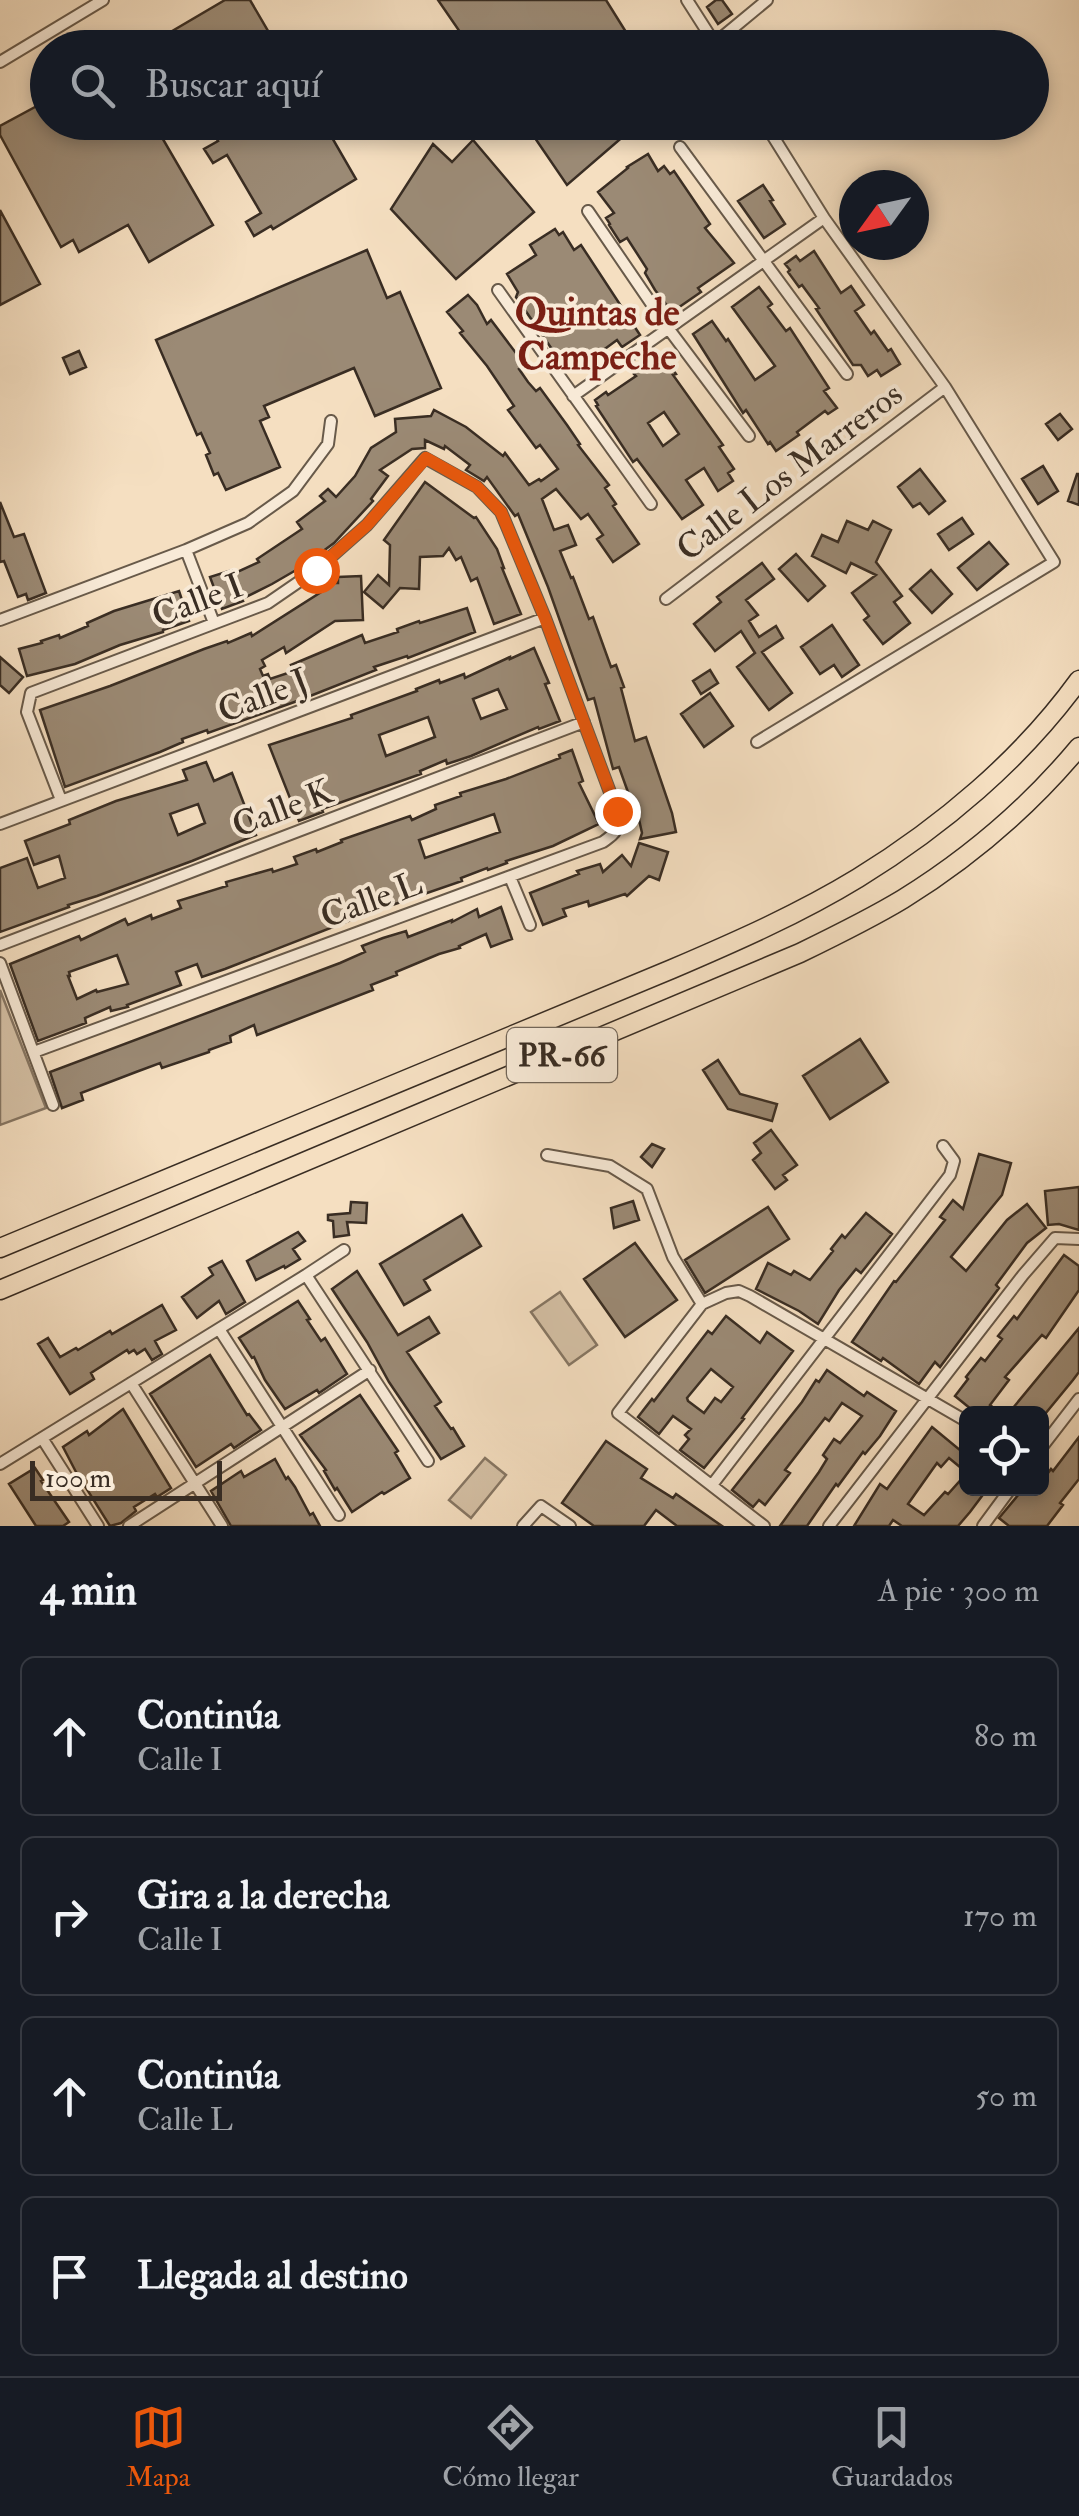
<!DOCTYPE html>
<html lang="es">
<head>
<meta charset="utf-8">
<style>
  body { margin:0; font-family:"IM FELL Double Pica",serif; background:#242831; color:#f1f3f6 }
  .controls { position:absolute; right:30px; bottom:30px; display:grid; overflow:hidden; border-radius:15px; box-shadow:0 5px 15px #0003 }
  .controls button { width:90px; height:90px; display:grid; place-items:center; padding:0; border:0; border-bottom:2px solid #363941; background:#171b24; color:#f1f3f6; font:50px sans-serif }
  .compass { position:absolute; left:839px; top:170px; width:90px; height:90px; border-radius:50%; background:#171b24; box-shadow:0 5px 15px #0003; rotate:237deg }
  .scale { position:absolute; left:30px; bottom:25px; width:192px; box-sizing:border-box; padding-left:10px; border:5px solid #392d23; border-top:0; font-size:28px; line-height:35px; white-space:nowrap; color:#392d23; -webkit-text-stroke:8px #f8ead7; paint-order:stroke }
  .stop { position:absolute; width:30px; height:30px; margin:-22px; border:8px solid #ea580c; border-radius:50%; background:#fff }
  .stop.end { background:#ea580c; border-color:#fff; box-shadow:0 2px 10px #0008 }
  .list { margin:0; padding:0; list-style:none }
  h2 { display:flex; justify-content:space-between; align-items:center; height:130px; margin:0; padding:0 40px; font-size:42px }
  h2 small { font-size:32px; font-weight:400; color:#9ea1a6 }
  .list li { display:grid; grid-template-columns:65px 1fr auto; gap:30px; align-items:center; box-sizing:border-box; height:160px; margin:0 20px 20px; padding:0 20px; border:2px solid #363941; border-radius:15px }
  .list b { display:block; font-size:38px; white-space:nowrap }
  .list p { margin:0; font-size:32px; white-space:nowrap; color:#9ea1a6 }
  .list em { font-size:32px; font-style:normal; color:#9ea1a6 }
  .icon { flex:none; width:55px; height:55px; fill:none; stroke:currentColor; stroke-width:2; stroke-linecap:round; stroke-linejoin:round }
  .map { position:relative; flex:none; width:1079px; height:1526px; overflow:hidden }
  .search { position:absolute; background:#171b24; box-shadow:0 5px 15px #0003; left:30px; right:30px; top:30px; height:110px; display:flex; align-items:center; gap:25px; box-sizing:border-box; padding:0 35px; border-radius:55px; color:#9ea1a6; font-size:38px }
  .sheet { height:850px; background:#171b24 }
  nav { display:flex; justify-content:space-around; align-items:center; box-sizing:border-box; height:140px; border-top:2px solid #363941; background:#171b24; font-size:28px; color:#9ea1a6 }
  nav a { display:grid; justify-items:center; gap:5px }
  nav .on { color:#ea580c }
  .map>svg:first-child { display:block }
  .green { fill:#d5c1a6; stroke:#877764; stroke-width:2.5 }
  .building { fill:#9b8a75; stroke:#392d23; stroke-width:2.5; fill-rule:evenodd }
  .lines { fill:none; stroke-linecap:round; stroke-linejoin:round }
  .minor-casing { stroke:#685a4a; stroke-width:14 }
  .motorway-casing { stroke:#392d23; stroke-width:21 }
  .minor { stroke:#f8ead7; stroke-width:10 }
  .motorway { stroke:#f5dfc1; stroke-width:18 }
  .route { stroke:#ea580c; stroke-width:12 }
  .labels { text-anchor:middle; stroke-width:8; stroke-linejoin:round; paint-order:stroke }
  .shield { fill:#f8ead7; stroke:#726659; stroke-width:2.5 }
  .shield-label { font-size:32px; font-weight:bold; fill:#392d23 }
  .street-label { font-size:35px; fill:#392d23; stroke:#f8ead7 }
  .neighbourhood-label { font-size:38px; font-weight:bold; fill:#7a1f14; stroke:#f8ead7 }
</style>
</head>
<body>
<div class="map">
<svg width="1079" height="1526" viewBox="0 0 1079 1526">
  <rect width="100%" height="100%" fill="#f5dfc1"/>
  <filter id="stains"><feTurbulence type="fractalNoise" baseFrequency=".002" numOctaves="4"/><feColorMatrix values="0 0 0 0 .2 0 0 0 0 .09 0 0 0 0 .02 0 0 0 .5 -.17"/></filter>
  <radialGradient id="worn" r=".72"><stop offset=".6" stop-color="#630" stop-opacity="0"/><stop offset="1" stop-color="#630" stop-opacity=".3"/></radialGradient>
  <!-- green -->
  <path class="green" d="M0,990L46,1108L0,1125Z
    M560,1292L597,1345L569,1365L531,1312Z
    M485,1458L506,1475L471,1518L449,1500Z"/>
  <!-- building -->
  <path class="building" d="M225,0H250L278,48H161L157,40Z
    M438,0H606L636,48H471Z
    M716,0H722L732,14L718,24L707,7Z
    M48,100V122H153L213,225L149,262L128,225L79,252L73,240L61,247L0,135V126Z
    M206,122H323L356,179L273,229L271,226L254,236L246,222L261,213L227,155L213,163L204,149L218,141Z
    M524,122H640L567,185Z
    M473,140L534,212L456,279L391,209L433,144L452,162Z
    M648,154L658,171L664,166L670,174L674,171L710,224L705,228L734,263L698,288L701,292L672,312L655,290L645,273L647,269L627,238L620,242L609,225L610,224L606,218L614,213L598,192L628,168L627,167Z
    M763,185L773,200L770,201L785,224L764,238L738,201Z
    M0,210L40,284L0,305Z
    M555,229L559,235L563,232L574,250L581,245L640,335L622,347L617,340L576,370L561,352L556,355L516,297L518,292L507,274L536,255L530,245Z
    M367,250L387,298L400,292L441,388L375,416L354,368L264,406L269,417L260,421L280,467L226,490L218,473L214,475L206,455L210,453L201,433L197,435L156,340Z
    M814,251L841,293L851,286L864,305L855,311L871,334L874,331L888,351L891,349L900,364L881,376L877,370L868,376L861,365H853L816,309L819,308L802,285L799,287L788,272L790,270L785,264L796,256L800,261Z
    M759,287L772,304L768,307L786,331L790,328L829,388L824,391L837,408L828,414L825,411L797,432L799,435L776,451L770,442L768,444L746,410L743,413L693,334L712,321L726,341L728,339L755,380L775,366L732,307Z
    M468,295L477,305L487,324L491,320L525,365L519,369L528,382L536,391L540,388L567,425L580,444L578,445L609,485L605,488L616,504L613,506L639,544L613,562L597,539L603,535L588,514L581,519L556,489L542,499L554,530L568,525L576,545L560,551L571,578L573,577L589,619L593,617L611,667L616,665L624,687L621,688L635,741L646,737L672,813L676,832L640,839L642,833L638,815L634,816L627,796L629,795L619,767L613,769L594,698L588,700L548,587L518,514L515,516L487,477L484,481L466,470L470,465L445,446L444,449L425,440V448L412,449L380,470L388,476L371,499L373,501L334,543L303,566L272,584L242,599L243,601L222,609L210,577L232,570L233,574L259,562L257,559L302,529L297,522L325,501L320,496L328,489L336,497L355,476L371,448L396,432L395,419L431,416L434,410L466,427L503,456L505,453L529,485L539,479L541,481L558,469L540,445L536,448L508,410L514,406L487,366L460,333L463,331L447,312Z
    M79,351L86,367L70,374L63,358Z
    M658,354L660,357L663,355L676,374L673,375L723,445L719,447L734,469L728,473L733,481L718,491L704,468L686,480L703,505L682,519L637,459L633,462L596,406L598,405L595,400L606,392L608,395L636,376L634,374L649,364L647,361ZM664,412L679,434L663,446L648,423Z
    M1060,414L1072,429L1058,440L1046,424Z
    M1043,466L1058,491L1038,504L1022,479Z
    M920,469L945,501L929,514L920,503L913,507L898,487Z
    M1077,474H1079V505L1068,501Z
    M425,482L474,518L476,517L497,549L504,568H502L521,614L494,624L477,578L471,581L461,557L456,560L449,548L443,556L420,557L419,589L400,588L383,608L364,592L378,575L389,585L390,545L384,540Z
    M0,502L14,537L24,534L46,593L28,600L26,594L18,597L4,561L0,562Z
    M962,518L973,534L949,550L938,534Z
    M847,521L868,530L873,521L891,530L876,562L902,596L894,602L910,623L883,644L864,620L869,616L852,593L876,575L851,563L846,573L812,556L822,535L838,542Z
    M989,542L1008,564L977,590L958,568Z
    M796,554L825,586L808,601L779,569Z
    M762,563L774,579L746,600L758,615L749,621L759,637L776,626L783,638L762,652L792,693L769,710L737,667L755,653L741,631L715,651L694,624L721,602L717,597Z
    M931,570L952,594L932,613L910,589Z
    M361,576L363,620L335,621L286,653L284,647L262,660L265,666L260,669L263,676L268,674L270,679L294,671L291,665L362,635L365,643L398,632L397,629L419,621L420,623L467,608L475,632L408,658L407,656L374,667L376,670L300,700L208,733L207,730L182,739L183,742L160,752L65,787L40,710L110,686L204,649L227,641L228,643L251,633L252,636L329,587V583H338V577Z
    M179,591L189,621L163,630V632L120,645L75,664L27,676L19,649L42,643L41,641L59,635L60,638L88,626L87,623L114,611Z
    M832,625L859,665L842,677L834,665L820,674L801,647Z
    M534,648L549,683L545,684L560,721L539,729L538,727L471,756L447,764L446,760L420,771L421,774L322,809L323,812L299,821L269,745L352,718L351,715L417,691L416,689L439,680L440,683L464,674L465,678L510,657V659ZM498,689L507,709L481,719L473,699ZM428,717L435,737L386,756L379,735Z
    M0,657L23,677L9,693L0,685Z
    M710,670L718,683L701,694L693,681Z
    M710,693L733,726L704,747L681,714Z
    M572,750L583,781L579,783L599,824L553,846L506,861L507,863L488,870L487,868L461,878L462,881L369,913L225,969L202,977L197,964L176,972L181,985L127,1005L128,1007L111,1011L110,1007L85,1018L86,1023L38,1041L10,964L79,936L81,940L125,919L128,925L151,915L152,919L181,908L178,901L227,886L226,882L272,869L273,872L297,864L294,857L316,849L317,852L342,842L341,840L410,816L412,820L436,809L435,805L461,796L460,793L506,779L560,758L559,755ZM494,814L500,832L425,858L419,840ZM117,955L128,984L97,992L96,990L77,999L68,976H70L69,972Z
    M206,762L214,781L232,773L256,835L192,861L97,896L68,905L69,907L0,932V868L27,858L38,888L65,878L59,856L34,865L25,841L70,824L69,820L116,801L187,780L183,770ZM198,804L205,823L178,835L170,814Z
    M639,843L668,852L659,880L649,876L627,896L625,894L589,906L588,901L563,909L566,916L543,925L530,893L579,874L577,871L600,864L603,872L622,855L631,866Z
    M501,907L512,939L491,947L486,934L459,946L460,948L439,954L396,972L397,975L371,985L373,990L257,1035L254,1025L230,1036L231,1042L209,1050V1052L162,1068L160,1063L136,1072L81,1093L83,1100L62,1108L50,1072L340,963L365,952L362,946L383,938L406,931L408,937L452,920V922L477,909L479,917Z
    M860,1039L888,1082L830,1119L803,1076Z
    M718,1060L740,1094L777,1104L772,1121L728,1109L703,1070Z
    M771,1130L797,1165L783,1175L787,1180L775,1189L753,1160L761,1153L754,1143Z
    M652,1144L664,1149L652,1167L641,1157Z
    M979,1154L1011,1163L1002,1195L951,1257L966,1271L1007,1220L1027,1204L1046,1228L1027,1243L996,1285L999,1288L940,1367L935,1362L919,1384L883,1358L881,1361L852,1342L894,1281L896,1282L945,1220L940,1217L953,1200L963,1209Z
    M1079,1187V1230L1059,1224L1048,1225L1045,1191Z
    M633,1201L639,1220L614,1228L611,1208Z
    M351,1202L367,1203L366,1223L347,1222L349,1235L334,1237L333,1221L328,1220V1215L350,1213Z
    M768,1207L789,1239L705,1293L685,1260Z
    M866,1213L892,1234L861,1273L856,1269L839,1290L818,1324L799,1311L756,1289L768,1263L791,1275L794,1271L810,1280L833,1251L831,1249L842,1235L845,1238Z
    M462,1215L481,1246L424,1280L430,1290L404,1305L380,1264Z
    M298,1232L305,1241L293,1249L300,1259L285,1268L284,1266L256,1280L247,1261Z
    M635,1243L677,1300L625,1337L584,1279Z
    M1064,1255L1079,1266V1290L1046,1338L1042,1335L1005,1377L1009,1380L990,1405L1001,1414H977L955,1396L968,1379L966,1377L981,1358L985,1361L1002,1339L998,1336L1014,1316L1017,1319Z
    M222,1261L245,1302L226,1314L219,1301L197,1318L182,1297L213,1275L209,1268Z
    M357,1271L398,1335L429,1317L439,1333L407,1352L441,1402L435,1406L451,1429L453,1428L464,1446L441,1459L389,1382L367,1342L332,1289Z
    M298,1301L310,1319L307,1320L321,1341L325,1338L347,1374L319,1393L317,1390L285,1409L265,1380L254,1357L252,1358L239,1338Z
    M162,1305L176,1330L155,1341L162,1354L152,1360L145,1349L137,1354L134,1350L129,1353L127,1350L91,1373L94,1379L70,1394L38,1344L48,1338L60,1357L76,1348L78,1350L110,1331L112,1334Z
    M726,1316L760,1343L767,1332L793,1351L742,1418L744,1419L704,1468L680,1450L689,1439L685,1435L691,1429L673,1416L659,1434L638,1417L652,1399L654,1401L708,1331L712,1334ZM711,1369L733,1387L721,1402L715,1398L704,1413L688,1401L687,1398Z
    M1079,1328V1372L1073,1380L1045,1414H1008Z
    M210,1355L247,1415L249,1414L261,1430L234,1448L231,1444L196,1467L150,1394Z
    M827,1370L864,1396L867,1392L896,1411L880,1436L865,1454L863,1452L838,1486L836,1484L807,1526H780L819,1472L827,1459L823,1455L834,1439L840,1443L862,1416L842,1403L829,1421L825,1418L785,1470L790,1473L765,1505L759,1500L753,1507L732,1490L802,1402L816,1380L819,1382Z
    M360,1395L398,1451L395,1453L410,1478L384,1494L382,1492L352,1512L337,1488L335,1490L324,1471L326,1470L300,1435Z
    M123,1409L171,1488L157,1497L155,1494L134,1507L136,1511L121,1523L110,1526L76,1472L63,1447L87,1431L89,1435Z
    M932,1427L966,1455V1472L949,1458L941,1467L937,1463L908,1504L924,1515L945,1492L948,1494L966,1474V1488H988L970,1512L958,1526H902L893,1520L889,1526H854L880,1484L887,1489Z
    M1079,1437V1479L1060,1503L1063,1505L1047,1526H1009L999,1518L1024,1488H1042V1481L1051,1469L1053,1471Z
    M606,1441L647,1469L641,1478L673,1498L676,1494L722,1526H677L656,1510L644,1526H594L562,1503Z
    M275,1459L286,1479L288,1477L295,1487L310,1515L313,1513L320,1526H231L211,1491L241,1471L244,1477Z
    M35,1468L43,1480L41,1481L69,1522L63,1526H36L9,1484Z"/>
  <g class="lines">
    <defs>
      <path id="minor" d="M687,0L717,47
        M715,43L767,0
        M0,62L103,0
        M680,147L847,374
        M588,211L668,328L749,436
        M498,290L651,504
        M573,396L824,218
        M186,550L214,623
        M666,599L945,387
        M0,620L186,550L248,523L293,491L328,444L331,421
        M757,742L1054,562L945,387L824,218L764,122
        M0,824L545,618
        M510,877L530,925
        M0,945L584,722
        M0,963L53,1105
        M34,1052L603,842C618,831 619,830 617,811L545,618L501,512L477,487L425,458L367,525L316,570L268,603L31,693L27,712L61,800
        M547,1155L610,1166L647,1189L673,1257L702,1304
        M306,1275L428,1461
        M219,1329L339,1515
        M131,1383L222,1526
        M42,1438L98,1526
        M1042,1447L1079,1399
        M0,1464L306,1275L344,1250
        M712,1485L950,1175L954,1161L943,1146
        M129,1526L370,1370
        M523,1526L541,1506L570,1526
        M764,1526L618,1413L702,1304L726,1293L739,1291L750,1296L966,1421
        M829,1526L1023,1275L1055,1238L1079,1239
        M983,1526L1011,1488"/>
      <path id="motorway" d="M0,1248L672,969C735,942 799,914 858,878C941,827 1021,760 1079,680
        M0,1290L800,953C835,936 870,919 903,899C969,858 1029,807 1079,747"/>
    </defs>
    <!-- minor casing -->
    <use href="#minor" class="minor-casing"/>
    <!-- motorway casing -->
    <use href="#motorway" class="motorway-casing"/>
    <!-- minor -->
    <use href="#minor" class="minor"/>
    <!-- motorway -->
    <use href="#motorway" class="motorway"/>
  </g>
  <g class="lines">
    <!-- route -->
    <path class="route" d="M316,570L367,525L426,458L477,487L501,512L545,618L617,811"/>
  </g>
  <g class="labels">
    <!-- shield labels -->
    <rect class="shield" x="507" y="1028" width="110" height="54" rx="8"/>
    <g class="shield-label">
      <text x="562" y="1066">PR-66</text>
    </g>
    <!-- street labels -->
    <g class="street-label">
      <text transform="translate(789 471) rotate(-37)" y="12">Calle Los Marreros</text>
      <text transform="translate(197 600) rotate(-21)" y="12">Calle I</text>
      <text transform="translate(263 695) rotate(-21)" y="12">Calle J</text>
      <text transform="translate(282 808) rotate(-21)" y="12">Calle K</text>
      <text transform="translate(371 899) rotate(-20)" y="12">Calle L</text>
    </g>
    <!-- neighbourhood labels -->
    <g class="neighbourhood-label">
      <text x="597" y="325">Quintas de<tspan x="597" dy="44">Campeche</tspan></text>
    </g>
  </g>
  <rect width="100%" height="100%" filter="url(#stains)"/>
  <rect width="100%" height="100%" fill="url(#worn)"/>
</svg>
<div class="controls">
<button><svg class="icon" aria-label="locate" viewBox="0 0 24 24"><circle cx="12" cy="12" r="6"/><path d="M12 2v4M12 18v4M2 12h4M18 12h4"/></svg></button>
</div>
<svg class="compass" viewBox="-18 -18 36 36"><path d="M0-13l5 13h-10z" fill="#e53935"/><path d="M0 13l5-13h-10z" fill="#9ea1a6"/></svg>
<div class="scale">100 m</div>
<div class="stop" style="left:316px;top:570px"></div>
<div class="stop end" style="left:617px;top:811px"></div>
<div class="search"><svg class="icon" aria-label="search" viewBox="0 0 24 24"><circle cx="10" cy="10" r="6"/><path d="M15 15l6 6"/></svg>Buscar aquí</div>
</div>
<section class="sheet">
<h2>4 min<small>A pie · 300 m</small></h2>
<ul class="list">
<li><svg class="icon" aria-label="ahead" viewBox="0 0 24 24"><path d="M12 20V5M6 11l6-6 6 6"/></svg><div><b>Continúa</b><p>Calle I</p></div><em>80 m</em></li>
<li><svg class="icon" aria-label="right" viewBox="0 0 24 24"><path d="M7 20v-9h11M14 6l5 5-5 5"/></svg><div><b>Gira a la derecha</b><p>Calle I</p></div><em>170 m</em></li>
<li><svg class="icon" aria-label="ahead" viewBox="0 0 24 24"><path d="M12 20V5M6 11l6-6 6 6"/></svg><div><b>Continúa</b><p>Calle L</p></div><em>50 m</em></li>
<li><svg class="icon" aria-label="arrive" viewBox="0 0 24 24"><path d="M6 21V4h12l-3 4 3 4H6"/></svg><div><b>Llegada al destino</b></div></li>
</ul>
</section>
<nav>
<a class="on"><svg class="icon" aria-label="map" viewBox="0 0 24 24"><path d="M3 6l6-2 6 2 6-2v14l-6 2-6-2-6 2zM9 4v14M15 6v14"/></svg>Mapa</a>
<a><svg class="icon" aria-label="directions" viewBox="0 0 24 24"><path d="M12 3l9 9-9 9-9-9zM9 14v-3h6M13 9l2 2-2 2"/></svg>Cómo llegar</a>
<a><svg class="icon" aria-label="saved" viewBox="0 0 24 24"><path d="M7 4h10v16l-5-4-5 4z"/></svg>Guardados</a>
</nav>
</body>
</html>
